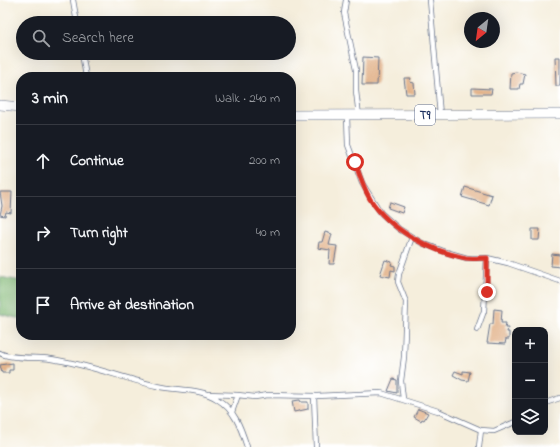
<!DOCTYPE html>
<html lang="en">
<head>
<meta charset="utf-8">
<style>
  body { margin:0; font-family:"Indie Flower",sans-serif; background:#20242c; color:#f1f3f6 }
  .controls { position:absolute; right:12px; bottom:12px; display:grid; overflow:hidden; border-radius:8px; box-shadow:0 4px 16px #0002 }
  .controls button { width:36px; height:36px; display:grid; place-items:center; padding:0; border:0; border-bottom:1px solid #363941; background:#171b24; color:#f1f3f6; font:20px sans-serif }
  .compass { position:absolute; left:464px; top:12px; width:36px; height:36px; border-radius:50%; background:#171b24; box-shadow:0 4px 16px #0002; rotate:209deg }
  .stop { position:absolute; width:12px; height:12px; margin:-9px; border:3px solid #d93025; border-radius:50%; background:#fff }
  .stop.end { background:#d93025; border-color:#fff; box-shadow:0 1px 4px #0008 }
  .list { margin:0; padding:0; list-style:none }
  h2 { display:flex; justify-content:space-between; align-items:center; height:52px; margin:0; padding:0 16px; font-size:17px }
  h2 small { font-size:13px; font-weight:400; color:#9ea1a6 }
  .list li { display:grid; grid-template-columns:26px 1fr auto; gap:12px; align-items:center; box-sizing:border-box; height:72px; padding:0 16px; border-top:1px solid #363941 }
  .list b { display:block; font-size:15px; white-space:nowrap }
  .list em { font-size:13px; font-style:normal; color:#9ea1a6 }
  .icon { flex:none; width:22px; height:22px; fill:none; stroke:currentColor; stroke-width:2; stroke-linecap:round; stroke-linejoin:round }
  .map { position:relative; flex:none; width:560px; height:447px; overflow:hidden }
  .search { position:absolute; background:#171b24; box-shadow:0 4px 16px #0002; left:16px; top:16px; width:280px; height:44px; display:flex; align-items:center; gap:10px; box-sizing:border-box; padding:0 14px; border-radius:22px; color:#9ea1a6; font-size:15px }
  .panel { position:absolute; background:#171b24; box-shadow:0 4px 16px #0002; left:16px; top:72px; width:280px; height:268px; border-radius:16px }
  .map>svg:first-child { display:block }
  .forest { fill:#83ba76; stroke:#4f746a }
  .building { fill:#e2b38b }
  .lines { fill:none; stroke-linecap:round; stroke-linejoin:round }
  .street-casing { stroke:#67728a; stroke-width:6 }
  .highway-casing { stroke:#67728a; stroke-width:10 }
  .street { stroke:#fff; stroke-width:4.5 }
  .highway { stroke:#fff; stroke-width:9 }
  .route { stroke:#d93025; stroke-width:5 }
  .labels { text-anchor:middle; stroke-width:3.5; stroke-linejoin:round; paint-order:stroke }
  .shield { fill:#fff; stroke:#5f6d8e; stroke-width:1 }
  .shield-label { font-size:12px; font-weight:bold; fill:#1b2f5e }
</style>
</head>
<body>
<div class="map">
<svg width="560" height="447" viewBox="0 0 560 447">
  <rect width="100%" height="100%" fill="#fff"/>
  <filter id="ink" filterUnits="userSpaceOnUse"><feTurbulence type="fractalNoise" baseFrequency=".025" numOctaves="2"/><feDisplacementMap in="SourceGraphic" scale="8" xChannelSelector="R" yChannelSelector="G"/><feConvolveMatrix kernelMatrix="1 2 1 2 8 2 1 2 1" color-interpolation-filters="sRGB"/></filter>
  <filter id="wash" filterUnits="userSpaceOnUse"><feTurbulence type="fractalNoise" baseFrequency=".012" numOctaves="4" result="noise"/><feDisplacementMap in="SourceGraphic" scale="16" xChannelSelector="R" yChannelSelector="G"/><feGaussianBlur stdDeviation="0.9" result="paint"/><feColorMatrix in="noise" values="0 0 0 0 0 0 0 0 0 0 0 0 0 0 0 0 0 1.4 0 .05"/><feComposite in="paint" operator="in"/></filter>
  <g filter="url(#wash)">
    <rect width="100%" height="100%" fill="#f5eedc"/>
    <!-- forest -->
    <path class="forest" d="M0,277L21,281V319L0,314Z"/>
    <g id="blocks">
      <!-- building -->
      <path class="building" d="M363,57L378,58L377,85H362Z
        M555,57H560V86H556Z
        M516,72L525,74L523,84H520L519,89H510L511,73Z
        M404,78H411L410,82L414,83L415,94H406Z
        M472,88L492,89L491,94H472Z
        M465,187L492,195L489,205L462,197Z
        M0,192H12L11,213L6,212L5,216L0,215L2,206Z
        M390,202L404,207L402,213L388,208Z
        M532,229H540L539,240H532Z
        M325,232L332,234L329,245L337,246L334,264H329L330,250L318,248L319,242H322Z
        M552,254L560,255V267L551,266Z
        M385,260L392,262L391,265L395,266V271L391,270L390,277L380,275Z
        M494,309L502,310L501,323H506L505,328H508L507,332H509V339H506L505,344L487,343L490,324H493Z
        M13,363V370H9V373H2L0,365Z
        M455,371L463,374V371L470,372L468,381L462,380L453,375Z
        M393,379L397,380V393L388,391Z
        M300,400L301,402H308V409L294,412L292,401Z
        M418,409L428,413L424,420L422,419L421,421L414,417Z"/>
    </g>
  </g>
  <g filter="url(#ink)">
    <use href="#blocks" fill-opacity="0" stroke="#67728a" stroke-width="1"/>
    <g class="lines">
      <defs>
        <path id="street" d="M73,0L77,23
          M346,0L344,13L356,70V91L359,116
          M430,0L440,115
          M82,53L86,77
          M347,116L348,145L362,183L381,213L399,229L422,243L446,252L467,258H487L508,263L560,281
          M477,330L484,311L487,258
          M0,353C9,359 38,357 51,359C87,364 122,378 157,386C177,391 200,388 217,399C235,410 241,428 247,447
          M206,394L238,395
          M314,396L316,447
          M403,399L401,381L404,357L406,302L398,282L399,274L412,237
          M545,403L560,398
          M232,412L238,395L255,397L268,395L317,396L381,393L438,411L481,430L494,431L515,422
          M479,447L481,430"/>
        <path id="highway" d="M0,105L21,107
          M291,115L560,114"/>
      </defs>
      <!-- street casing -->
      <use href="#street" class="street-casing"/>
      <!-- highway casing -->
      <use href="#highway" class="highway-casing"/>
      <!-- street -->
      <use href="#street" class="street"/>
      <!-- highway -->
      <use href="#highway" class="highway"/>
    </g>
  </g>
  <g class="lines" filter="url(#ink)">
    <!-- route -->
    <path class="route" d="M355,162C359,174 363,187 370,199C390,230 430,251 466,258C472,259 480,258 487,258V292"/>
  </g>
  <g class="labels">
    <!-- shield labels -->
    <rect class="shield" x="415" y="105" width="20" height="20" rx="3"/>
    <g class="shield-label">
      <text x="425" y="119">T9</text>
    </g>
  </g>
</svg>
<div class="controls">
<button>+</button>
<button>−</button>
<button><svg class="icon" aria-label="layers" viewBox="0 0 24 24"><path d="M12 4l9 5-9 5-9-5zM3 14l9 5 9-5"/></svg></button>
</div>
<svg class="compass" viewBox="-18 -18 36 36"><path d="M0-13l5 13h-10z" fill="#e53935"/><path d="M0 13l5-13h-10z" fill="#9ea1a6"/></svg>
<div class="stop" style="left:355px;top:162px"></div>
<div class="stop end" style="left:487px;top:292px"></div>
<div class="search"><svg class="icon" aria-label="search" viewBox="0 0 24 24"><circle cx="10" cy="10" r="6"/><path d="M15 15l6 6"/></svg>Search here</div>
<section class="panel">
<h2>3 min<small>Walk · 240 m</small></h2>
<ul class="list">
<li><svg class="icon" aria-label="ahead" viewBox="0 0 24 24"><path d="M12 20V5M6 11l6-6 6 6"/></svg><div><b>Continue</b></div><em>200 m</em></li>
<li><svg class="icon" aria-label="right" viewBox="0 0 24 24"><path d="M7 20v-9h11M14 6l5 5-5 5"/></svg><div><b>Turn right</b></div><em>40 m</em></li>
<li><svg class="icon" aria-label="arrive" viewBox="0 0 24 24"><path d="M6 21V4h12l-3 4 3 4H6"/></svg><div><b>Arrive at destination</b></div></li>
</ul>
</section>
</div>
</body>
</html>
